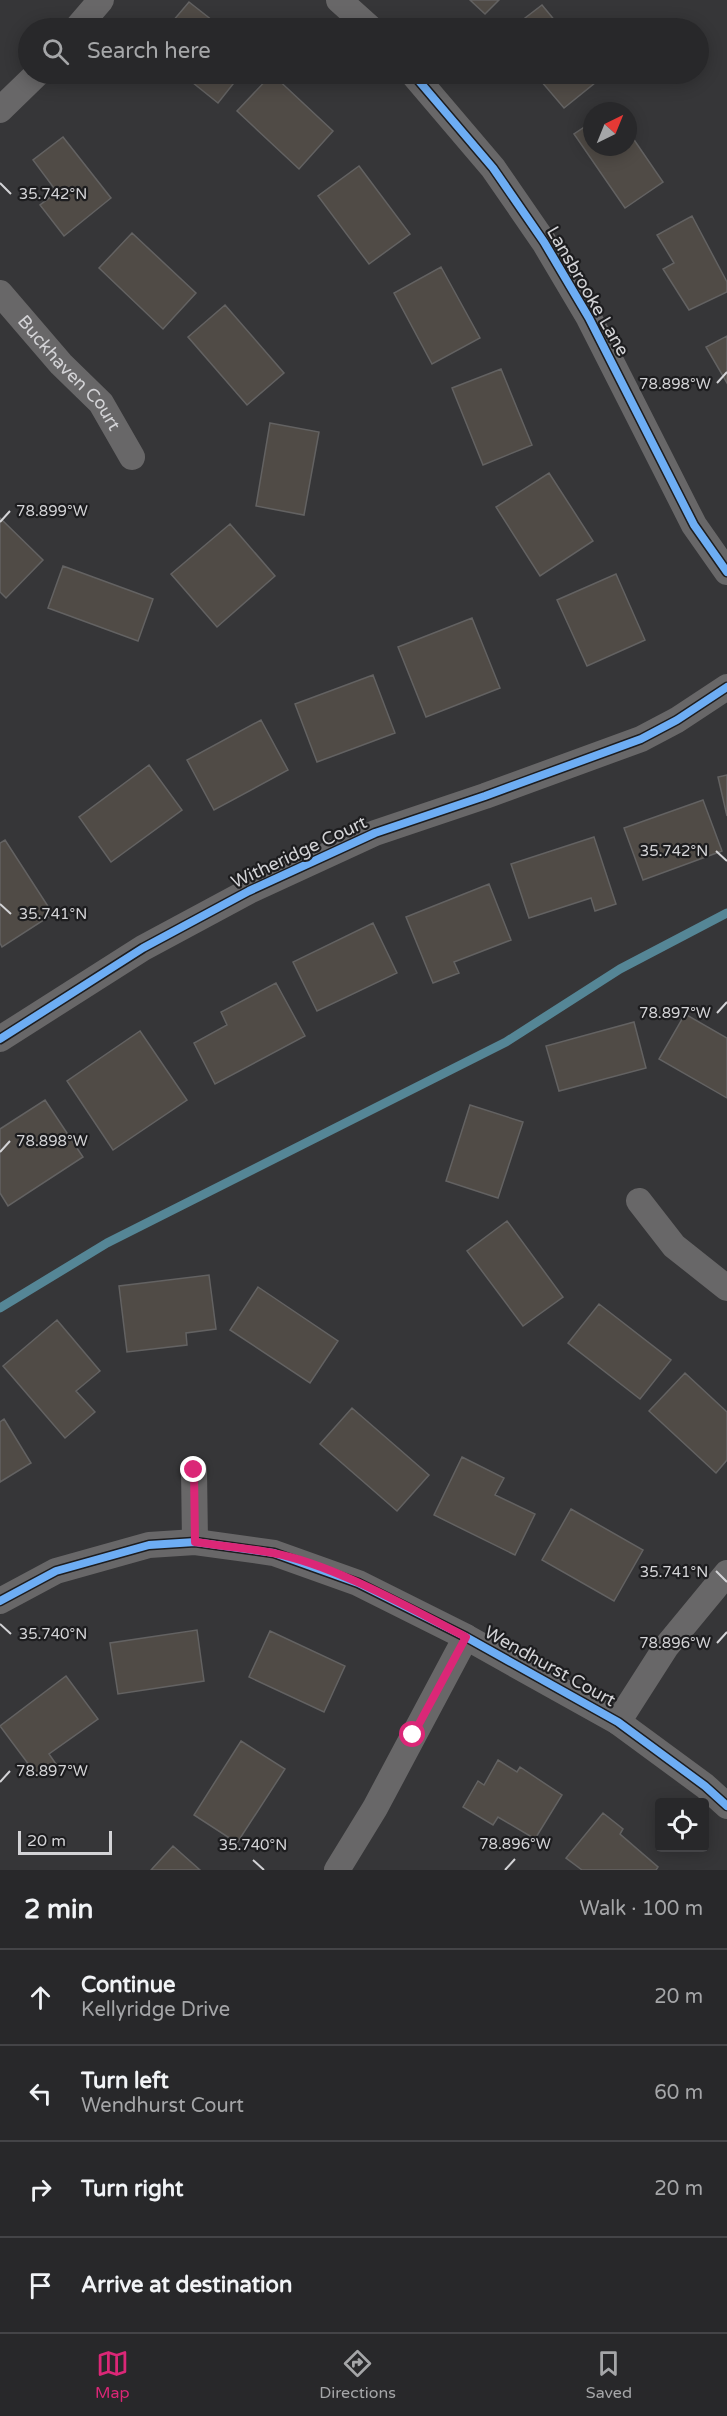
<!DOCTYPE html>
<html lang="en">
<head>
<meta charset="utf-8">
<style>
  body { margin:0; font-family:"Varela Round",sans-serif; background:#303032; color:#f1f3f6 }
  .controls { position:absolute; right:18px; bottom:18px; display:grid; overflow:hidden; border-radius:6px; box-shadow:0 3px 15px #0003 }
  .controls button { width:54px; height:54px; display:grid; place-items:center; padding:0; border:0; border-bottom:2px solid #444447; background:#28282a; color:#f1f3f6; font:30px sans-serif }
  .compass { position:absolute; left:583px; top:102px; width:54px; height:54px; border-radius:50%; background:#28282a; box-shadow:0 3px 15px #0003; rotate:43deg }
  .scale { position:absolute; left:18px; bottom:15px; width:94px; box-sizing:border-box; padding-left:6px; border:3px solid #d3d3d6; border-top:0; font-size:16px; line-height:21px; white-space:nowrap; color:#d3d3d6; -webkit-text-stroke:4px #1d1d1f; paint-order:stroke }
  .stop { position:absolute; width:18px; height:18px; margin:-14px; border:4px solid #db2777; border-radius:50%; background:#fff }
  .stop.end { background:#db2777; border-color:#fff; box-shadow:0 2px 6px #0008 }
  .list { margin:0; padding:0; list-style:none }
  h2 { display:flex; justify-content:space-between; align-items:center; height:78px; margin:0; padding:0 24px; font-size:26px }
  h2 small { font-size:20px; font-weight:400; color:#a5a6a8 }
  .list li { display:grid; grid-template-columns:39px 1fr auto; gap:18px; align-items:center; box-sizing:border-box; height:96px; padding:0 24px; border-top:2px solid #444447 }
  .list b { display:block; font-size:22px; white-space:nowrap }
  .list p { margin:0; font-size:20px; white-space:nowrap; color:#a5a6a8 }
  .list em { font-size:20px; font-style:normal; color:#a5a6a8 }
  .icon { flex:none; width:33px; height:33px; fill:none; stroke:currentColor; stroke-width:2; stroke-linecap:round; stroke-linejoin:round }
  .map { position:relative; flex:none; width:727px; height:1870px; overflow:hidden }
  .search { position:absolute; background:#28282a; box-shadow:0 3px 15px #0003; left:18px; right:18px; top:18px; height:66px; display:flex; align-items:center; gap:15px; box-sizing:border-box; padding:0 21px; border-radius:33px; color:#a5a6a8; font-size:22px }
  .sheet { height:462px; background:#28282a }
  nav { display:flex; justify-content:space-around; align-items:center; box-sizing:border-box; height:84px; border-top:2px solid #444447; background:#28282a; font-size:16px; color:#a5a6a8 }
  nav a { display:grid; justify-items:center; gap:3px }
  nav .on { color:#db2777 }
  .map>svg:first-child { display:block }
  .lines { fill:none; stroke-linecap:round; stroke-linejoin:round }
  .stream { stroke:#558696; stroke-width:9 }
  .building { fill:#504b46; stroke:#636262; stroke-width:1.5 }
  .street { stroke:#686768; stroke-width:26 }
  .cycleway-casing { stroke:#1d1d1f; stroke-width:11 }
  .cycleway { stroke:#6dadf4; stroke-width:8 }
  .route { stroke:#db2777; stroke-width:8 }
  .ticks { fill:none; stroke:#d3d3d6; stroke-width:2 }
  .labels { text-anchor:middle; stroke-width:4.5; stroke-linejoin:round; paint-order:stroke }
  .street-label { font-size:18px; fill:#d3d3d6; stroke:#1d1d1f }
  .ticks-label { font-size:15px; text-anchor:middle; fill:#d3d3d6; stroke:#1d1d1f; stroke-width:4.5; stroke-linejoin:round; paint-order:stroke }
</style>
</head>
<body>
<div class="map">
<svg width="727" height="1870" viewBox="0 0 727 1870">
  <rect width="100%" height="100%" fill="#363638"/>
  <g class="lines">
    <!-- stream -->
    <path class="stream" d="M0,1308L107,1243L506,1042L620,969L727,913"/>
  </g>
  <!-- building -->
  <path class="building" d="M470,0H499L485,14Z
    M189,2L222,28H167Z
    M542,5L561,28H512Z
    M182,74H241L218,103Z
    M272,74L333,131L299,169L237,111Z
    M535,74H598L601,78L564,108Z
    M592,122V147H628V131L663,182L625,208L574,134Z
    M63,137L111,198L64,236L40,205L57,192L33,160Z
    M359,166L410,234L369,264L318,196Z
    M692,216L727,282V292L689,310L663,269L674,263L657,235Z
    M132,233L196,293L163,329L99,268Z
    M441,267L480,338L432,364L394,293Z
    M225,305L284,373L247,405L188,337Z
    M727,336V383L706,347Z
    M501,369L532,445L483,465L452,388Z
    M270,423L319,432L304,515L256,506Z
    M549,473L593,541L540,576L496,507Z
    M0,518L43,560L6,598L0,592Z
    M230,524L275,576L217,627L171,574Z
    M63,566L153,599L138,641L48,608Z
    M616,574L645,640L587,666L557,600Z
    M472,618L500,688L426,717L398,647Z
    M373,675L395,733L317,762L295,704Z
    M261,720L288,770L214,810L187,760Z
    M149,765L182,810L111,862L79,817Z
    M727,775V816L718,777Z
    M703,800L722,851L643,880L624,828Z
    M594,837L616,904L595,911L591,898L529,918L511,864Z
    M5,840L53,914L2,947L0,943V843Z
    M489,884L511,940L454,962L459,973L433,983L406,917Z
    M373,923L397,973L317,1011L293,962Z
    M276,983L305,1036L215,1084L194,1043L227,1025L221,1012Z
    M685,1014L727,1038V1098L659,1059Z
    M634,1022L646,1068L559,1091L546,1046Z
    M140,1031L187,1100L113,1150L67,1081Z
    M45,1100L83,1157L8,1206L0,1193V1129Z
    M470,1105L523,1122L498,1198L446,1181Z
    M507,1221L563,1297L523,1326L467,1251Z
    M209,1275L216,1329L186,1333L187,1345L127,1352L119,1286Z
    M258,1287L338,1341L310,1383L230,1330Z
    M599,1304L671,1360L640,1399L568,1343Z
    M57,1320L100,1371L76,1391L95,1412L65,1438L3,1366Z
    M685,1373L727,1412V1460L716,1473L649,1411Z
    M352,1408L429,1475L397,1511L320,1444Z
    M4,1419L31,1463L0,1482V1422Z
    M462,1457L504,1478L495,1495L535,1514L515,1555L434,1515Z
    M571,1509L643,1550L614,1601L542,1560Z
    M197,1630L204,1681L118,1694L110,1643Z
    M270,1631L345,1666L324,1712L249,1677Z
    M66,1676L98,1719L49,1754L56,1764L38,1777L0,1726Z
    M241,1741L285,1769L237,1843L194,1815Z
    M498,1760L517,1772L520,1767L562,1795L535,1839L498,1817L493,1825L463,1807L478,1781L484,1785Z
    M603,1813L623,1829L620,1834L658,1867L656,1870H582L566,1858Z
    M173,1846L200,1870H151Z"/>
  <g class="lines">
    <!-- street -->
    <g class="street">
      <path d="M339,0L370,28"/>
      <path d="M77,28L101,0"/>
      <path d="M413,74L493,168L544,242L589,318L694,525L727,572"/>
      <path d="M0,110L37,74"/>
      <path id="s1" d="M0,293L61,364L101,403L132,457"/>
      <path d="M0,1039L143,948L249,891L375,833L485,796L641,739L677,720L727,687"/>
      <path d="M639,1201L674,1246L727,1288"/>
      <path d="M194,1470L195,1542"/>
      <path d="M0,1601L56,1571L149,1545L195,1542L274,1553L358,1583L466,1637L618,1722L705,1786L727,1806"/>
      <path d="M618,1722L666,1647L727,1573"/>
      <path d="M337,1870L375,1808L466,1637"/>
    </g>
    <defs>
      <path id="cycleway" d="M413,74L493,168L544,242L589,318L694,525L727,572
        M0,1039L143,948L249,891L375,833L485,796L641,739L677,720L727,687
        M0,1601L56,1571L149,1545L195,1542L274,1553L358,1583L466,1637L618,1722L705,1786L727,1806"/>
    </defs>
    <!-- cycleway casing -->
    <use href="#cycleway" class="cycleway-casing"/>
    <!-- cycleway -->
    <use href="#cycleway" class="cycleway"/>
  </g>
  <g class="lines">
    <!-- route -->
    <path class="route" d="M194,1470L195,1542C221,1546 247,1548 273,1553C335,1565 409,1608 466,1637L413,1735"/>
  </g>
  <!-- ticks -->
  <path class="ticks" d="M0,183L11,194M717,383L727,372M0,522L10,511M716,851L727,861M0,904L11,914M717,1013L727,1002M0,1152L10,1141M716,1571L727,1582M0,1624L11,1634M717,1643L727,1632M0,1782L10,1771M253,1860L264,1870M505,1870L515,1859"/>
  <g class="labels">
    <!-- street labels -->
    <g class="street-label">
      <text transform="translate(588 291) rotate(60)" y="6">Lansbrooke Lane</text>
      <text dy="6" stroke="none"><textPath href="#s1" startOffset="106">Buckhaven Court</textPath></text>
      <text transform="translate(299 852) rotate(-25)" y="6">Witheridge Court</text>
      <text transform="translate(550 1666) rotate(29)" y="6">Wendhurst Court</text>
    </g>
  </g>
  <g class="ticks-label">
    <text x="53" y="199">35.742°N</text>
    <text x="675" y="389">78.898°W</text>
    <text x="52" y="516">78.899°W</text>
    <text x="674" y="856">35.742°N</text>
    <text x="53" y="919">35.741°N</text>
    <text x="675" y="1018">78.897°W</text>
    <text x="52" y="1146">78.898°W</text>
    <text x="674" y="1577">35.741°N</text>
    <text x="53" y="1639">35.740°N</text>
    <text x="675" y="1648">78.896°W</text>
    <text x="52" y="1776">78.897°W</text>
    <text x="515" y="1849">78.896°W</text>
    <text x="253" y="1850">35.740°N</text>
  </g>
</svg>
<div class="controls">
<button><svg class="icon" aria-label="locate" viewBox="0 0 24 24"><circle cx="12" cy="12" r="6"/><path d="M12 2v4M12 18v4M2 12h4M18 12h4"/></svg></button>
</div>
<svg class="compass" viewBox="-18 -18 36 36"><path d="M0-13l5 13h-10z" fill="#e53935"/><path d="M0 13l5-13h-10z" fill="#a5a6a8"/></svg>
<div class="scale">20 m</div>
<div class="stop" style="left:413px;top:1735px"></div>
<div class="stop end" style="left:194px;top:1470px"></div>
<div class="search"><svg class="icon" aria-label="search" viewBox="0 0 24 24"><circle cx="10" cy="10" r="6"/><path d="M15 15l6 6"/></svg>Search here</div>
</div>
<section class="sheet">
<h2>2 min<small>Walk · 100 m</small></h2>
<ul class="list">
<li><svg class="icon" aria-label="ahead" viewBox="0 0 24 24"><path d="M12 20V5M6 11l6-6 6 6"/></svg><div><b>Continue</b><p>Kellyridge Drive</p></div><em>20 m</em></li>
<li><svg class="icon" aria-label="left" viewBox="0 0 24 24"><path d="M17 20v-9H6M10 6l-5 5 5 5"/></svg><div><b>Turn left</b><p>Wendhurst Court</p></div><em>60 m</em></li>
<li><svg class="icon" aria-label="right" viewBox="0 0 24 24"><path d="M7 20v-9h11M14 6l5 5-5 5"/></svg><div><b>Turn right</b></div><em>20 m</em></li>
<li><svg class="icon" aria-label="arrive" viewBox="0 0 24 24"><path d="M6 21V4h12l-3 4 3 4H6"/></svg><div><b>Arrive at destination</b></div></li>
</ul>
</section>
<nav>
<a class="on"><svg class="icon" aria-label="map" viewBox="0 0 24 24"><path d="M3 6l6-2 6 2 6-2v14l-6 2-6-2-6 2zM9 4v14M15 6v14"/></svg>Map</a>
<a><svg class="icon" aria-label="directions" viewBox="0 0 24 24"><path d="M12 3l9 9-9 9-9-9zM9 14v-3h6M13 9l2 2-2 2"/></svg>Directions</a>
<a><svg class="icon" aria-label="saved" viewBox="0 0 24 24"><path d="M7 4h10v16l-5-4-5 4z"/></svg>Saved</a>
</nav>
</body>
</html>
